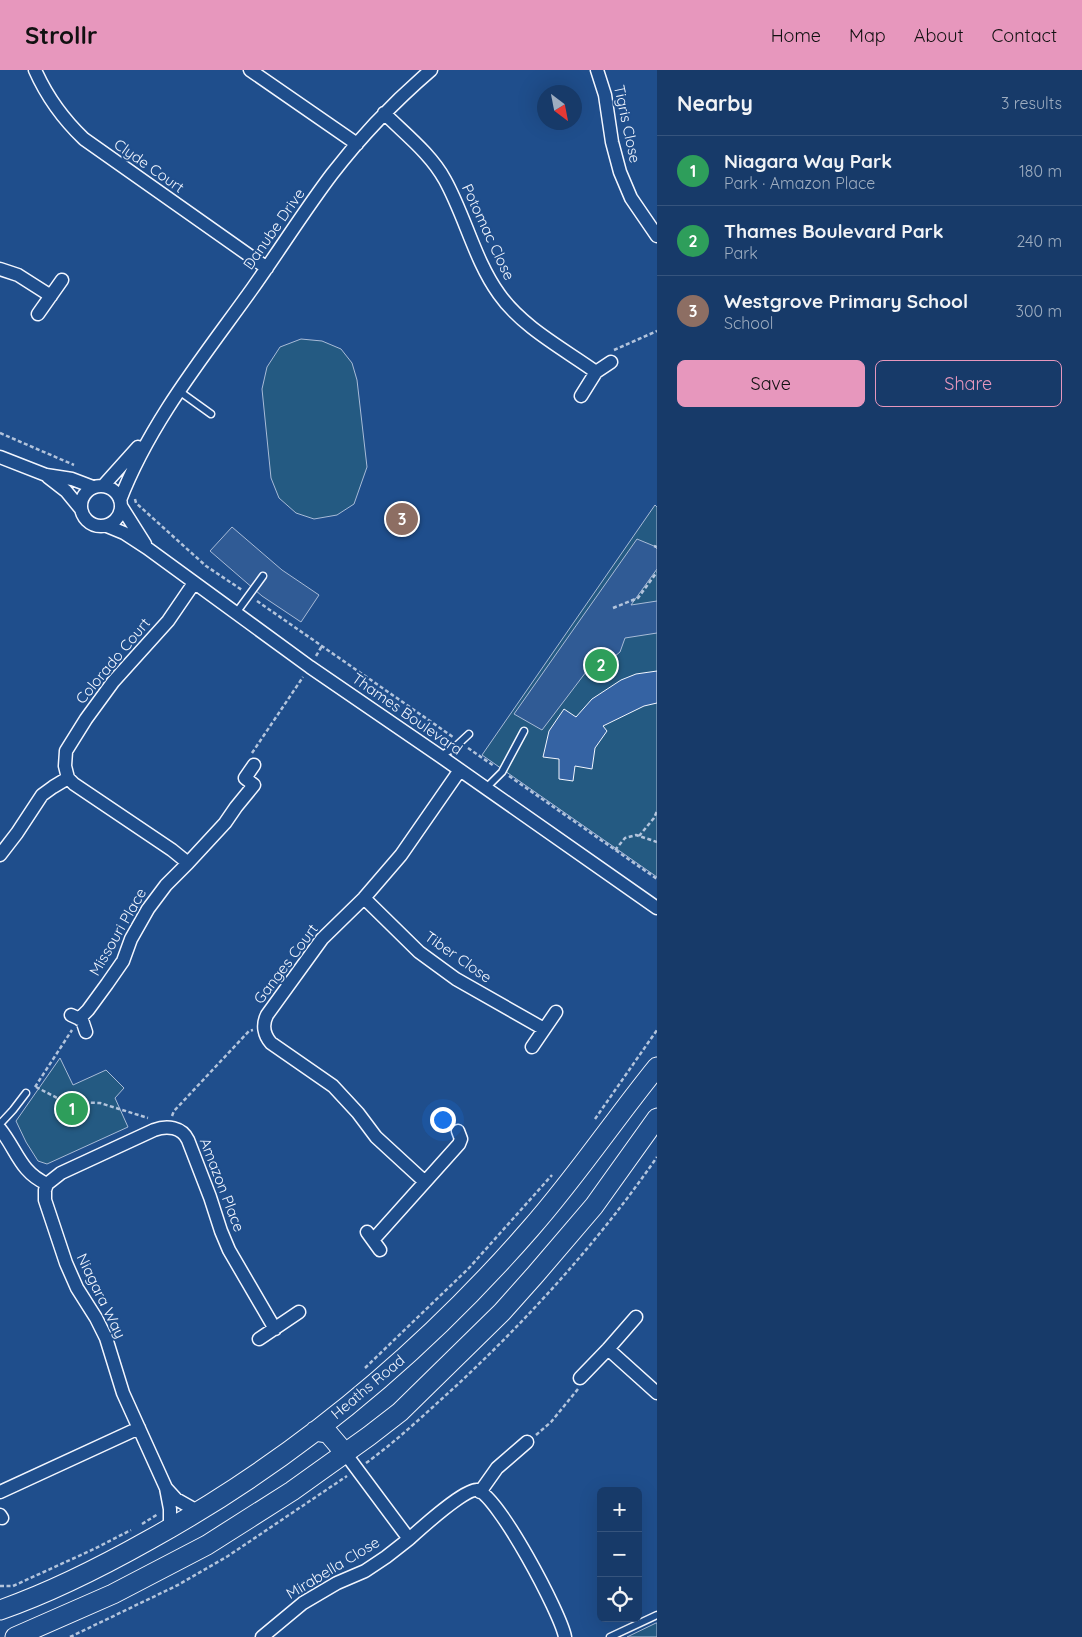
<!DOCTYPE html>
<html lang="en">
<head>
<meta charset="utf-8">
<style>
  body { margin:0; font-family:Quicksand,sans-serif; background:#20416f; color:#f1f3f6 }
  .controls { position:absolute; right:15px; bottom:15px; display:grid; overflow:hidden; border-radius:8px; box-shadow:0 5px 20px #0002 }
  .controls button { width:45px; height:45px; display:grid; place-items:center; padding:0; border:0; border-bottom:1px solid #36547d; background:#173a69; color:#f1f3f6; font:25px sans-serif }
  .compass { position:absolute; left:537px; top:15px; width:45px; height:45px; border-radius:50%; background:#173a69; box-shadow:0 5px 20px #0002; rotate:148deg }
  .you { position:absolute; left:442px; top:1049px; width:18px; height:18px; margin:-12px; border:4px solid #fff; border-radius:50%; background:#1a73e8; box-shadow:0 0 0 8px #1a73e833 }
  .badge { display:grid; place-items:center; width:32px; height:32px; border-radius:50%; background:#e797bd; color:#fff; font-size:16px; font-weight:700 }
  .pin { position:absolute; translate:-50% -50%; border:2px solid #fff; box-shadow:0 1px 5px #0006 }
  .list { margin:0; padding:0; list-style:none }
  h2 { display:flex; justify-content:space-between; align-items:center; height:65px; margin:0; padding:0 20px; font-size:21px }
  h2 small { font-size:16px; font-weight:400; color:#9eadc0 }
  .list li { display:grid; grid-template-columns:32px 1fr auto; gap:15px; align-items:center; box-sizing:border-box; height:70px; padding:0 20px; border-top:1px solid #36547d }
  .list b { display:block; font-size:19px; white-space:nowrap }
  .list p { margin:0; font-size:16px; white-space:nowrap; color:#9eadc0 }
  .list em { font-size:16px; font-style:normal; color:#9eadc0 }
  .actions { display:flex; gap:10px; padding:15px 20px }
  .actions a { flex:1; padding:11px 0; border:1px solid #e797bd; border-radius:8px; text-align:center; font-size:18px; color:#e797bd }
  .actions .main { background:#e797bd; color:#111 }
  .icon { flex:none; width:28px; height:28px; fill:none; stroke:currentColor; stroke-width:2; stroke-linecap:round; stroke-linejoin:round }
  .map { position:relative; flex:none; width:657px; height:1567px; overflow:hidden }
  header { display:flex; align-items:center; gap:30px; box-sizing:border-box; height:70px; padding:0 25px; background:#e797bd; color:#111 }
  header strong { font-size:24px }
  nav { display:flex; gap:28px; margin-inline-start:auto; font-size:18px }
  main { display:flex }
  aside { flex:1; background:#173a69 }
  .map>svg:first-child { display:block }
  .green { fill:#245a82; stroke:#a8bbd7 }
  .parking { fill:#305b95; stroke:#a8bbd7 }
  .building { fill:#3563a3; stroke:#f2f6ff }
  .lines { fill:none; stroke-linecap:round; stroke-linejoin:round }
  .lane-casing { stroke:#f2f6ff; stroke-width:9 }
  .street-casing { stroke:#f2f6ff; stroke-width:15 }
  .primary-casing { stroke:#f2f6ff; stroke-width:21 }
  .path { stroke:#b3c4dc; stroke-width:2.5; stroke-dasharray:4 2.5; stroke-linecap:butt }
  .lane { stroke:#1f4e8c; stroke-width:6 }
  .street { stroke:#1f4e8c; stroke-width:12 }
  .primary { stroke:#1f4e8c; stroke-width:19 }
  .labels { text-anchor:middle; stroke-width:4; stroke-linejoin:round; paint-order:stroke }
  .street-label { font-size:15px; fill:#f2f6ff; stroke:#1f4e8c }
</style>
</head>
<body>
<header>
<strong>Strollr</strong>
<nav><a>Home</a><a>Map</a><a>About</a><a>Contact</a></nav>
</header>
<main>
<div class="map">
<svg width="657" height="1567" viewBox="0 0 657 1567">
  <rect width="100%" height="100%" fill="#1f4e8c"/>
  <!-- green -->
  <path class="green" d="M301,269L322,271L341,279L352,293L357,310L367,397L354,434L337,445L314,449L296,443L279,428L271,408L262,319L267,297L280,277Z
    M655,435L657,437V807L482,685Z
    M60,988L73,1015L106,1000L124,1018L115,1028L128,1057L47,1094L38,1091L26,1072L16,1051Z
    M657,1553V1567H627L656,1553Z"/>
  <!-- parking -->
  <path class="parking" d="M232,457L282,500L319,525L301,552L262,526L210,481Z
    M637,469L654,476L657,479V499L631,535L657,531V563L625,568L620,582L603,596L586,602L542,660L514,644Z"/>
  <!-- building -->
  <path class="building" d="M657,601V633L644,636L603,656L607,661L595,678L592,699L575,696L573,711L559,709V689L543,687L549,661L564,639L576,647L592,629L621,610L636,604Z"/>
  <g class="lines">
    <defs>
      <path id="lane" d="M179,321L211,344
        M236,543L263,506
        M440,686L454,678L469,664
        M486,718L502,702L524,661
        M0,1054L13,1040L26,1023
        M610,1567L657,1545"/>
      <path id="street" d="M35,0C47,27 63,49 84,69L267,198
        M250,0L357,74
        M597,0L605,25L612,72L620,102L631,128L657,166
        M384,43C405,64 431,84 445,110C465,146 475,191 499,224C522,257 564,279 596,302
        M0,199L18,205L51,226
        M38,244L62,210
        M581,326L596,302L611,292
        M0,387L46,405L72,409L93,417
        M48,407L66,421L80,438
        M81 436a20 20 0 1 1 40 0a20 20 0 1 1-40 0Z
        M103,416L138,377
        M120,430C150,352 204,286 252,219C279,181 304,141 332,104C362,65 395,31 431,0
        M121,436L145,474
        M107,456L124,463L147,478L310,597L440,686L657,838
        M68,708L74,714L172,780L188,793
        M0,785L17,763L42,725L53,717L68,708L65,696L66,681L86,649L113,612L168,551L194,513
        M364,828L419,882L456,909L544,959
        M71,945L82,950L86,962
        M79,949L88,940L107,914L123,891L131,869L148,839L166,815L188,793L225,753L236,737L254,715L245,708L254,695
        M532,977L556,942
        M0,1059C17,1080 20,1102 47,1114L45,1120V1130L66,1193L77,1218L96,1248L106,1268L123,1323L166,1418L170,1439V1459
        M425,1112L376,1067L358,1043L333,1016L271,973C264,965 262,955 267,945L322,869L364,828L401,785L460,700
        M47,1114L61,1103L154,1060C167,1055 182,1057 188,1070L210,1127L221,1161L229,1180L275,1259
        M367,1162L380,1180
        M373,1170L459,1074L461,1069L458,1061
        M259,1269L299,1242
        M608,1279L657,1323
        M580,1308L608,1279L636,1247
        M166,1418L176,1429L199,1442
        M0,1422L139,1358
        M480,1422L497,1398L527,1372
        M0,1445L2,1448
        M409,1469C419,1460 465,1418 477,1420C498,1425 561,1544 565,1567
        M262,1567L303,1533L337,1513L365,1501L386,1487L409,1469L345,1383"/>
      <path id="primary" d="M315,1361L328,1363L345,1383
        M0,1540C52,1522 101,1497 149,1470C294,1390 423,1282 531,1158C576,1107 614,1050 657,997
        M15,1567L113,1524L207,1475L292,1421L369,1366L400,1342L502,1242L535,1205L594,1136L657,1048"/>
    </defs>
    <!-- lane casing -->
    <use href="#lane" class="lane-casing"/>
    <!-- street casing -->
    <use href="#street" class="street-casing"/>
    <!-- primary casing -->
    <use href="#primary" class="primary-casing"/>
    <!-- path -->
    <path class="path" d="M614,280L657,261
      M0,363L74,395
      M135,429L136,433L206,496L242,520
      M654,476L657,477
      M257,531L453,667
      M613,538L638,528L657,502
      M316,586L322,576
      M468,678L494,696
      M252,683L303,607
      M509,706L657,809
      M639,766L654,748L657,741
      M615,780L625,768L636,765L657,772
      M35,1017L72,960
      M36,1017L65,1032L100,1033L148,1048
      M172,1046L174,1041L249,961L253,960
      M595,1049L657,960
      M365,1298L469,1198L552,1105
      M536,1365L551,1352L578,1319
      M366,1393C398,1370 427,1342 456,1316C530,1247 599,1171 657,1087
      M142,1454L158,1444
      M0,1516H13L94,1479L131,1460
      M70,1567L178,1515L228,1486L347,1406"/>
    <!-- lane -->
    <use href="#lane" class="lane"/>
    <!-- street -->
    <use href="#street" class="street"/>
    <!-- primary -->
    <use href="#primary" class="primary"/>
  </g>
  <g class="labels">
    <!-- street labels -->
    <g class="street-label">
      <text transform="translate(627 54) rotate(78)" y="5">Tigris Close</text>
      <text transform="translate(149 96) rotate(35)" y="5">Clyde Court</text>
      <text transform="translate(274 159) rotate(-55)" y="5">Danube Drive</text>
      <text transform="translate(488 162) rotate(65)" y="5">Potomac Close</text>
      <text transform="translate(113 591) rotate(-50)" y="5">Colorado Court</text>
      <text transform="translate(407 644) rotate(35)" y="5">Thames Boulevard</text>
      <text transform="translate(118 862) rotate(-60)" y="5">Missouri Place</text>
      <text transform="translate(458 887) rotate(35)" y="5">Tiber Close</text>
      <text transform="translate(286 894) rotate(-53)" y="5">Ganges Court</text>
      <text transform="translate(222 1115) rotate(69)" y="5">Amazon Place</text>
      <text transform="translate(101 1226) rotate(64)" y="5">Niagara Way</text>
      <text transform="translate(368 1317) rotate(-40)" y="5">Heaths Road</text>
      <text transform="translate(333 1498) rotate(-31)" y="5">Mirabella Close</text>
    </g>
  </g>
</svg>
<div class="controls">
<button>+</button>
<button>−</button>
<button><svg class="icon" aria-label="locate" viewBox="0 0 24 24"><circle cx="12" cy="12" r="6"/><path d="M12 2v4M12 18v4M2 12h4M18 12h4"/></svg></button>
</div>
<svg class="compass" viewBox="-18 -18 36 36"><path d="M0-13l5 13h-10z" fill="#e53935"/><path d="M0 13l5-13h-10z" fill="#9eadc0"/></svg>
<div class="you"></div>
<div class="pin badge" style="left:72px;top:1039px;background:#2e9e5b">1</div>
<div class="pin badge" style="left:601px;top:595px;background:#2e9e5b">2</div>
<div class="pin badge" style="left:402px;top:449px;background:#8d6e63">3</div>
</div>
<aside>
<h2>Nearby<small>3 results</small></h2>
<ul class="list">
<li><span class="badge" style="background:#2e9e5b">1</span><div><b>Niagara Way Park</b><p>Park · Amazon Place</p></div><em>180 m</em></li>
<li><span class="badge" style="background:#2e9e5b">2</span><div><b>Thames Boulevard Park</b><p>Park</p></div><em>240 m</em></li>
<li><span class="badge" style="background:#8d6e63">3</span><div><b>Westgrove Primary School</b><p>School</p></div><em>300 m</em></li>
</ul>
<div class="actions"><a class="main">Save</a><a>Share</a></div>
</aside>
</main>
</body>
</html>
